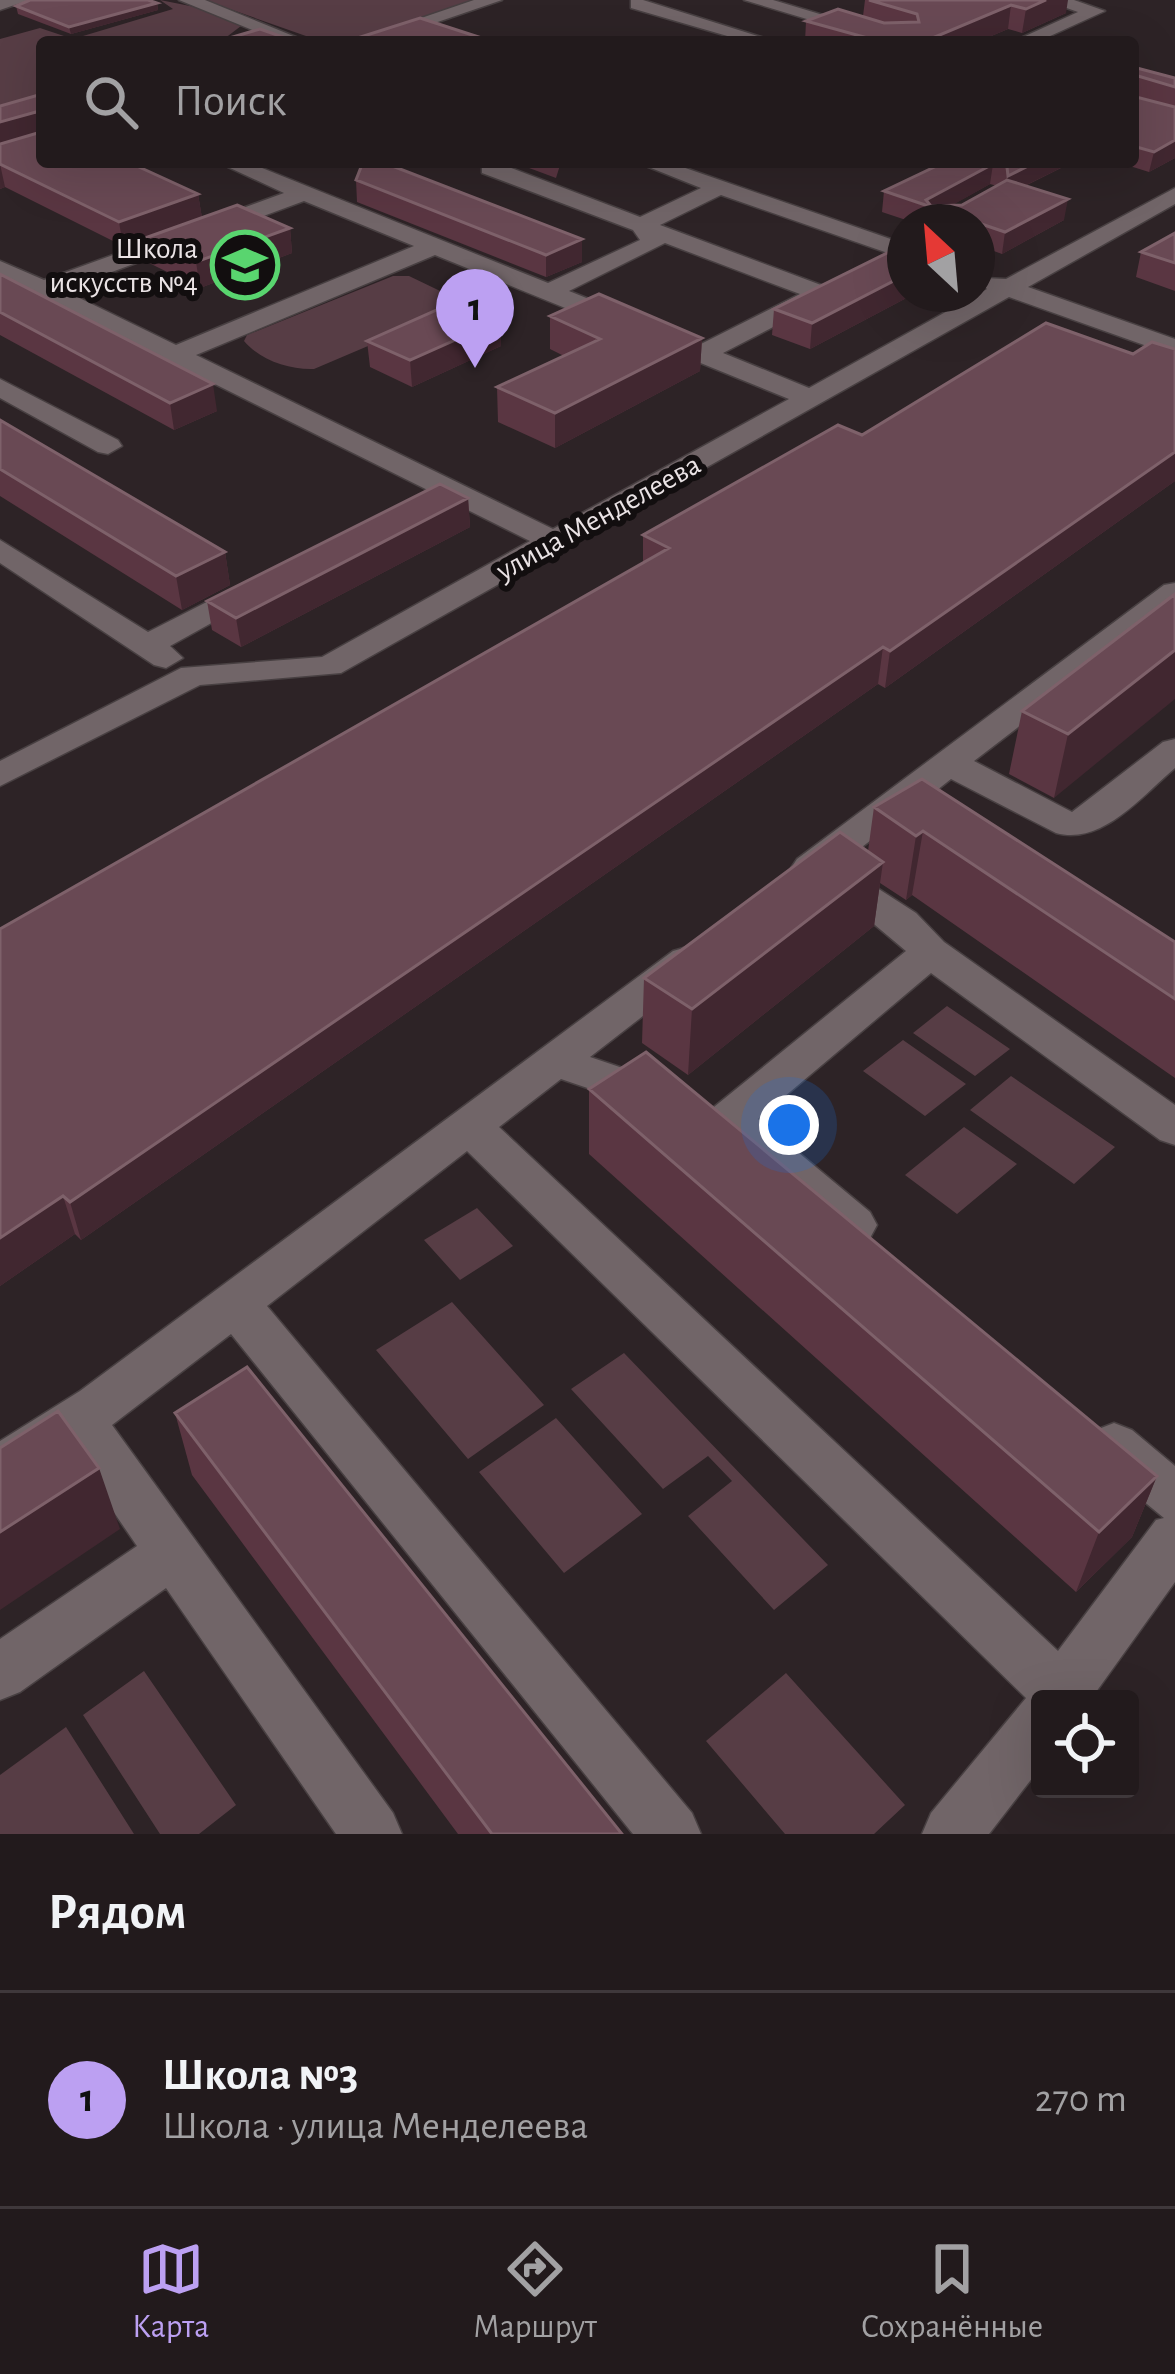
<!DOCTYPE html>
<html lang="ru">
<head>
<meta charset="utf-8">
<style>
  body { margin:0; font-family:"Alegreya Sans",sans-serif; background:#2a2325; color:#f1f3f6 }
  .controls { position:absolute; right:36px; bottom:36px; display:grid; overflow:hidden; border-radius:12px; box-shadow:0 12px 48px #0002 }
  .controls button { width:108px; height:108px; display:grid; place-items:center; padding:0; border:0; border-bottom:3px solid #3f383b; background:#221a1c; color:#f1f3f6; font:60px sans-serif }
  .compass { position:absolute; left:887px; top:204px; width:108px; height:108px; border-radius:50%; background:#221a1c; box-shadow:0 12px 48px #0002; rotate:334deg }
  .you { position:absolute; left:789px; top:1125px; width:42px; height:42px; margin:-30px; border:9px solid #fff; border-radius:50%; background:#1a73e8; box-shadow:0 0 0 18px #1a73e833 }
  .badge { display:grid; place-items:center; width:78px; height:78px; border-radius:50%; background:#bca0f2; color:#111; font-size:39px; font-weight:700 }
  .pin { position:absolute; translate:-50% -99px; filter:drop-shadow(0 3px 6px #0008) }
  .pin::after { content:''; position:absolute; top:63px; width:42px; height:36px; background:inherit; clip-path:polygon(0 0,100% 0,50% 100%) }
  .list { margin:0; padding:0; list-style:none }
  h2 { display:flex; justify-content:space-between; align-items:center; height:156px; margin:0; padding:0 48px; font-size:51px }
  h2 small { font-size:39px; font-weight:400; color:#a2a1a3 }
  .list li { display:grid; grid-template-columns:78px 1fr auto; gap:36px; align-items:center; box-sizing:border-box; height:216px; padding:0 48px; border-top:3px solid #3f383b }
  .list b { display:block; font-size:45px; white-space:nowrap }
  .list p { margin:0; font-size:39px; white-space:nowrap; color:#a2a1a3 }
  .list em { font-size:39px; font-style:normal; color:#a2a1a3 }
  .icon { flex:none; width:66px; height:66px; fill:none; stroke:currentColor; stroke-width:2; stroke-linecap:round; stroke-linejoin:round }
  .map { position:relative; flex:none; width:1175px; height:1834px; overflow:hidden }
  .search { position:absolute; background:#221a1c; box-shadow:0 12px 48px #0002; left:36px; right:36px; top:36px; height:132px; display:flex; align-items:center; gap:30px; box-sizing:border-box; padding:0 42px; border-radius:12px; color:#a2a1a3; font-size:45px }
  .sheet { height:372px; background:#221a1c }
  nav { display:flex; justify-content:space-around; align-items:center; box-sizing:border-box; height:168px; border-top:3px solid #3f383b; background:#221a1c; font-size:33px; color:#a2a1a3 }
  nav a { display:grid; justify-items:center; gap:6px }
  nav .on { color:#bca0f2 }
  .map>svg:first-child { display:block }
  .green { fill:#573d45 }
  .lines { fill:none; stroke-linecap:round; stroke-linejoin:round }
  .minor-casing { stroke:#484042; stroke-width:3 }
  .minor { fill:#716568; fill-rule:evenodd }
  .wall { fill:#5a3642; fill-rule:evenodd }
  .shaded-wall { fill:#412730 }
  .building { fill:#694954; stroke:#7e616a; stroke-width:3 }
  .labels { text-anchor:middle; stroke-width:12; stroke-linejoin:round; paint-order:stroke }
  .far-poi-label { font-size:30px; fill:#eae3e5; stroke:#120e0f; text-anchor:end }
  .far-street-label { font-size:30px; fill:#eae3e5; stroke:#120e0f }
</style>
</head>
<body>
<div class="map">
<svg width="1175" height="1834" viewBox="0 0 1175 1834">
  <rect width="100%" height="100%" fill="#2d2326"/>
  <!-- green -->
  <path class="green" d="M160,0L200,8L241,26L220,42H42V95L0,107V39L40,28L73,39L173,9Z
    M204,0H484L350,42H323Z
    M393,276H409L461,301L455,309L314,369C289,370 260,360 244,341L247,335Z
    M947,1006L1010,1049L975,1076L913,1033Z
    M903,1040L966,1084L925,1116L863,1071Z
    M1011,1076L1115,1147L1074,1184L970,1110Z
    M964,1127L1017,1164L957,1214L905,1175Z
    M477,1208L513,1246L460,1280L424,1240Z
    M452,1302L544,1405L468,1459L376,1350Z
    M624,1353L828,1565L774,1610L688,1516L732,1481L708,1456L663,1489L571,1389Z
    M556,1418L642,1514L564,1573L479,1472Z
    M144,1671L236,1805L199,1834H160L83,1715Z
    M786,1673L905,1805L874,1834H785L706,1741Z
    M66,1727L134,1834H0V1775Z"/>
  <g class="lines">
    <defs>
      <path id="minor" d="M0,0H29L0,10Z
        M179,0H205L308,42H282Z
        M474,0H502L379,42H351Z
        M631,0H643L777,42H748L631,8Z
        M744,0H773L913,42H883Z
        M1044,0H1074L1105,11L1037,42H1012L1078,12Z
        M217,162H247L548,283L640,240L633,230L482,173V163H498L640,217L701,188L636,162H668L905,244V259L721,195L660,225L829,288L832,293L829,298L723,353L809,388L987,289L981,283L984,278L1006,279L1175,188V204L1028,287L1175,339V356L1009,297L341,673L200,685L0,786V761L181,668L322,657L530,541L0,277V261L44,280L284,193ZM304,201L414,246L176,345L63,290ZM665,243L800,294L701,344L569,291ZM435,255L789,399L553,529L196,355Z
        M0,379L118,440L122,446L108,454L98,452L0,398Z
        M0,540L148,632L244,583H266L271,590L170,646L183,658L166,668L154,665L0,563Z
        M1175,583V607L974,761L1072,812L1163,742L1175,739V768C1143,795 1102,846 1056,833L951,779L927,798L930,803L925,811L906,813L840,864L916,913L944,942L1175,1105V1145L1160,1140L931,973L758,1119L870,1212L877,1225L870,1238L854,1244L838,1238L714,1131L707,1119L714,1107L906,951L819,878L797,877L791,868L797,859L1164,585Z
        M687,947L701,951L707,961L701,971L590,1057L670,1084L677,1095L670,1106L655,1111L561,1079L499,1127L1058,1651L1156,1520L1164,1518L1096,1462L1088,1446L1096,1430L1114,1423L1132,1430L1175,1466V1582L1091,1699H1040V1768L989,1834H922L931,1813L1026,1698L467,1151L267,1306L692,1813L701,1834H633L231,1334L112,1425L393,1813L402,1834H336L166,1588L20,1692L0,1700V1639L137,1546L72,1451L0,1492V1441L80,1391L673,951Z"/>
    </defs>
    <!-- minor casing -->
    <use href="#minor" class="minor-casing"/>
    <!-- minor -->
    <use href="#minor" class="minor"/>
  </g>
  <!-- wall -->
  <path class="wall" d="M865,0H1046L1066,13L1022,33L1008,29L977,42H805L806,21L863,16Z
    M157,3L158,10L71,34L18,14L16,6Z
    M1133,67L1175,78V158L1149,172L1117,162H1133Z
    M42,94V162L198,194L202,218L290,228L292,253L200,288L149,263L145,239L123,246L5,187L0,189V106Z
    M513,162H561L556,178Z
    M945,162H1073L1025,186L1064,220L1002,254L977,245V222H912L882,212L884,191ZM990,184L997,186L962,205H952Z
    M356,180L582,239V262L546,277L357,202Z
    M1175,233V291L1136,277L1141,252Z
    M0,274L217,411L174,430L0,335Z
    M905,294H914L810,349L772,335L774,309Z
    M550,316L702,338L700,371L555,448L498,422L497,387L564,356L550,349Z
    M500,320L501,346L412,387L370,367L367,341Z
    M1175,349V481L885,688L878,684L81,1240L75,1234L0,1286V929L643,563V535L862,435L1133,354Z
    M0,420L225,552L230,585L182,610L0,496Z
    M468,498L470,527L241,647L212,630L207,601Z
    M1175,594L1054,798L1009,774L1022,711Z
    M874,807L1175,942V1078L912,895L906,900L880,883L874,926L688,1075L642,1043L644,978L868,851Z
    M589,1089L1157,1476L1132,1537L1076,1592L589,1154Z
    M175,1413L622,1834H458L192,1475Z"/>
  <!-- shaded-wall -->
  <path class="shaded-wall" d="M1046,0H1068L1066,13L1022,33L1026,9Z
    M157,3L158,10L71,34L69,27Z
    M1011,5L1008,29L977,42H923Z
    M36,112L41,135L0,146V122Z
    M1175,140V158L1149,172L1154,152Z
    M1036,162H1073L1004,196L1008,176Z
    M0,164L5,187L0,189Z
    M993,164L990,184L942,211L926,205V200Z
    M198,194L202,218L123,246L119,222Z
    M1068,199L1064,220L1002,254L1005,232Z
    M290,228L292,253L200,288L196,262Z
    M582,239V262L546,277V255Z
    M905,275V294H914L810,349L812,323Z
    M500,320L501,346L412,387L410,360Z
    M702,338L700,371L555,448V413Z
    M213,384L217,411L174,430L170,403Z
    M1175,452V481L885,688L890,651Z
    M468,498L470,527L241,647L236,618Z
    M225,552L230,585L182,610L176,576Z
    M883,647L878,684L81,1240L70,1202Z
    M1175,650V699L1054,798L1068,734Z
    M923,831L912,895L906,900L916,836Z
    M883,862L874,926L688,1075L692,1009Z
    M63,1196L75,1234L0,1286V1238Z
    M99,1468L120,1529L0,1610V1532Z
    M1157,1476L1132,1537L1076,1592L1099,1532Z"/>
  <!-- building -->
  <path class="building" d="M30,0H148L157,3L69,27L16,6Z
    M869,0H1046L1026,9L1011,5L923,42H882L806,21L838,9L884,23L919,22L917,14Z
    M420,18L494,42H345Z
    M260,29L297,42H216Z
    M1133,67L1175,78V87L1138,76L1133,80Z
    M1133,84L1136,97L1175,107V140L1154,152L1133,146Z
    M42,94V117L36,112L0,122V106Z
    M42,118V162H128L198,194L119,222L0,164V144L41,132Z
    M363,162H382L582,239L546,255L356,180Z
    M945,162H1036L1008,176L1007,167L993,164L926,200L931,206L962,205L1007,180L1068,199L1005,232L884,191Z
    M237,205L290,228L196,262L145,238Z
    M1175,233V263L1141,252Z
    M891,251L905,255V275L812,323L774,309Z
    M0,274L213,384L170,403L0,312Z
    M599,294L702,338L555,413L497,387L600,339L550,316Z
    M457,301L500,320L410,360L367,341Z
    M1046,323L1133,354L1152,342L1175,349V452L890,651L883,647L70,1202L63,1196L0,1238V929L669,548L643,535L838,425L862,435Z
    M0,420L225,552L176,576L0,469Z
    M440,484L468,498L236,618L207,601Z
    M1175,594V650L1068,734L1022,711Z
    M922,779L1175,942V999L923,831L916,836L874,807Z
    M840,832L883,862L692,1009L644,978Z
    M646,1052L1157,1476L1099,1532L589,1089Z
    M247,1367L622,1834H492L175,1413Z
    M58,1411L99,1468L0,1532V1448Z"/>
  <!-- icons -->
  <defs>
    <symbol id="school-ring" viewBox="-11 -11 22 22"><circle r="9.5" fill="#120e0f" stroke="#59d56f" stroke-width="1.5"/><path d="M0-5L7-2L0 1L-7-2ZM-4 1L0 2.5L4 1V4Q0 6-4 4Z" fill="#59d56f"/></symbol>
  </defs>
  <g fill-rule="evenodd">
    <use href="#school-ring" x="207" y="227" width="76" height="76"/>
  </g>
  <g class="labels">
    <!-- far-poi labels -->
    <g class="far-poi-label">
      <text x="198" y="258">Школа<tspan x="198" dy="34">искусств №4</tspan></text>
    </g>
    <!-- far-street labels -->
    <g class="far-street-label">
      <text transform="translate(598 517) rotate(-29)" y="10">улица Менделеева</text>
    </g>
  </g>
</svg>
<div class="controls">
<button><svg class="icon" aria-label="locate" viewBox="0 0 24 24"><circle cx="12" cy="12" r="6"/><path d="M12 2v4M12 18v4M2 12h4M18 12h4"/></svg></button>
</div>
<svg class="compass" viewBox="-18 -18 36 36"><path d="M0-13l5 13h-10z" fill="#e53935"/><path d="M0 13l5-13h-10z" fill="#a2a1a3"/></svg>
<div class="you"></div>
<div class="pin badge" style="left:475px;top:368px">1</div>
<div class="search"><svg class="icon" aria-label="search" viewBox="0 0 24 24"><circle cx="10" cy="10" r="6"/><path d="M15 15l6 6"/></svg>Поиск</div>
</div>
<section class="sheet">
<h2>Рядом<small></small></h2>
<ul class="list">
<li><span class="badge">1</span><div><b>Школа №3</b><p>Школа · улица Менделеева</p></div><em>270 m</em></li>
</ul>
</section>
<nav>
<a class="on"><svg class="icon" aria-label="map" viewBox="0 0 24 24"><path d="M3 6l6-2 6 2 6-2v14l-6 2-6-2-6 2zM9 4v14M15 6v14"/></svg>Карта</a>
<a><svg class="icon" aria-label="directions" viewBox="0 0 24 24"><path d="M12 3l9 9-9 9-9-9zM9 14v-3h6M13 9l2 2-2 2"/></svg>Маршрут</a>
<a><svg class="icon" aria-label="saved" viewBox="0 0 24 24"><path d="M7 4h10v16l-5-4-5 4z"/></svg>Сохранённые</a>
</nav>
</body>
</html>
